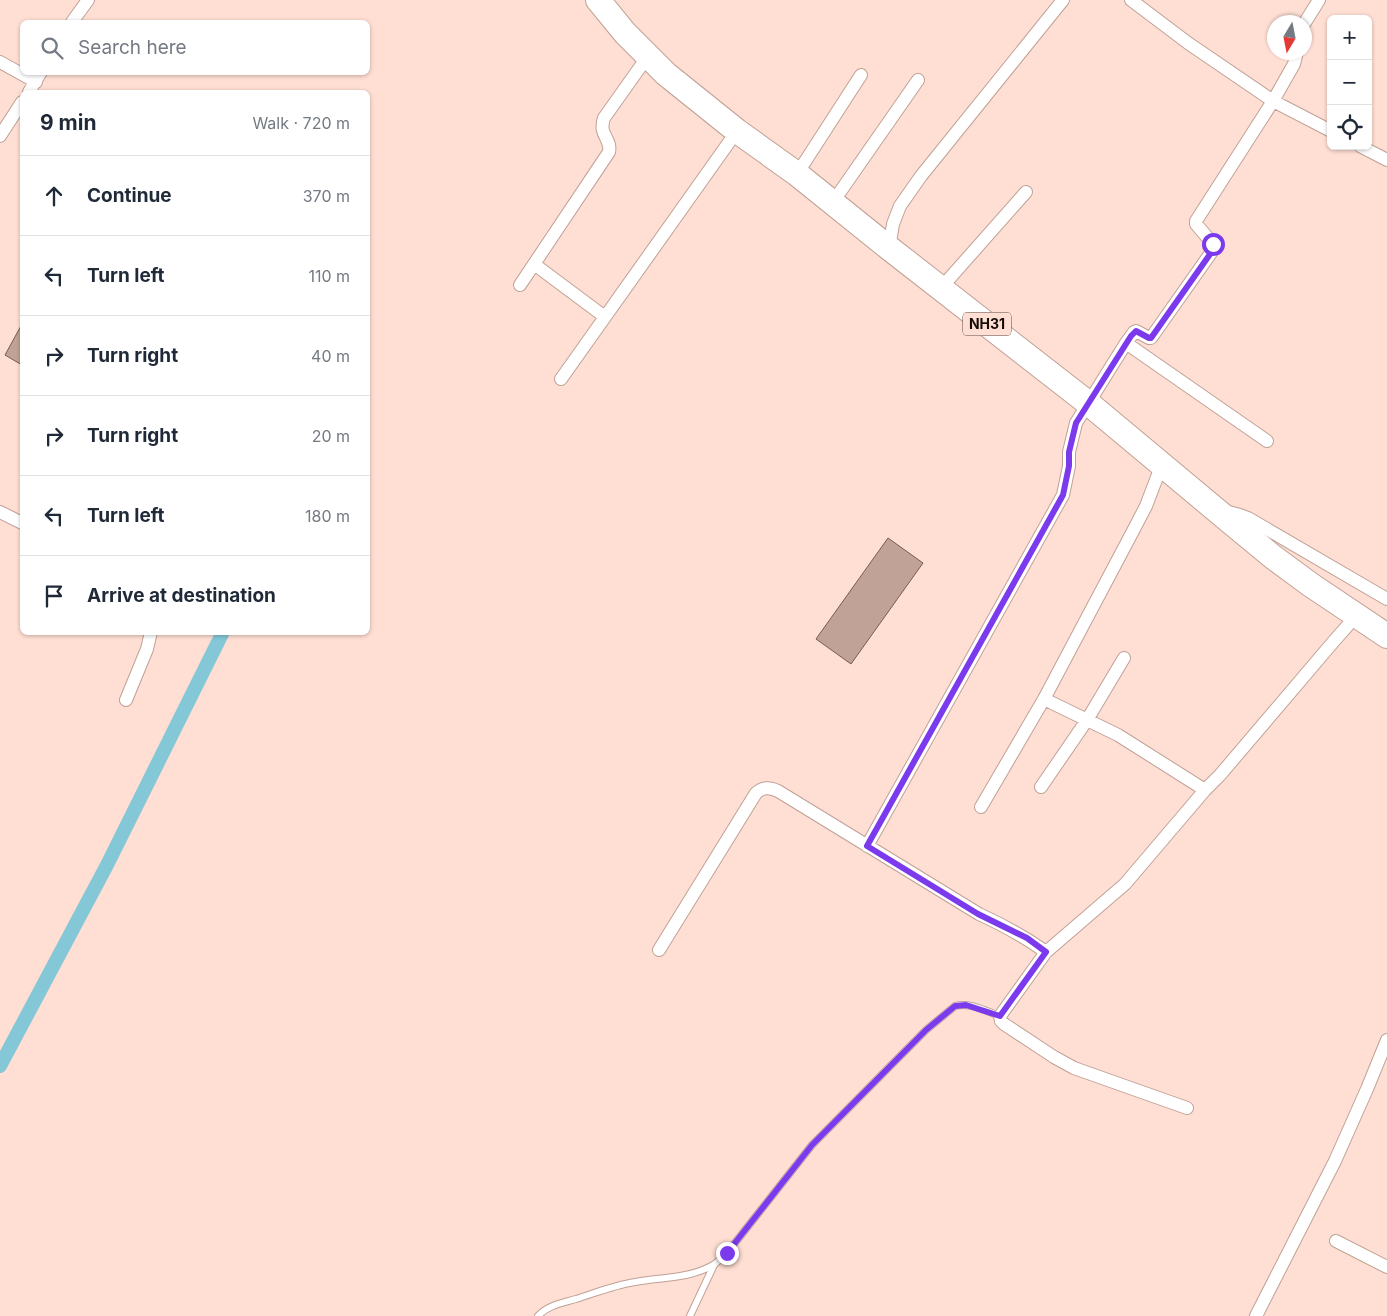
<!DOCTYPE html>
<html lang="en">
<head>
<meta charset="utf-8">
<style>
  body { margin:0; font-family:Inter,sans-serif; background:#f2f2f3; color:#1f2937 }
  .controls { position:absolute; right:15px; top:15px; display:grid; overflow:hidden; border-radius:8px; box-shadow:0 1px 4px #0004 }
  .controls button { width:45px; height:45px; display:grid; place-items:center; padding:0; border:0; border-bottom:1px solid #e0e1e3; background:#fff; color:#1f2937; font:25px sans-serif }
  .compass { position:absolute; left:1267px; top:15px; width:45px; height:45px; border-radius:50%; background:#fff; box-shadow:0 1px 4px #0004; rotate:190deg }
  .stop { position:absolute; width:15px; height:15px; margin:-11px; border:4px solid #7c3aed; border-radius:50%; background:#fff }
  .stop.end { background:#7c3aed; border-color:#fff; box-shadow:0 1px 5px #0008 }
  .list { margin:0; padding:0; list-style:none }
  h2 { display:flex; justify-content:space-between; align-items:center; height:65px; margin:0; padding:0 20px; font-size:21px }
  h2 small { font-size:16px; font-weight:400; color:#747a83 }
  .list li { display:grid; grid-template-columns:32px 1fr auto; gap:15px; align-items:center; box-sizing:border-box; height:80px; padding:0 20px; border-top:1px solid #e0e1e3 }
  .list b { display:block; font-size:19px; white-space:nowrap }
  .list em { font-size:16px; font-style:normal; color:#747a83 }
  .icon { flex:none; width:28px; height:28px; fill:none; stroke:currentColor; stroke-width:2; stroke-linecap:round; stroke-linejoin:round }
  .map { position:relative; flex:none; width:1387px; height:1316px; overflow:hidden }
  .search { position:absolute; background:#fff; box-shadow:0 1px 4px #0004; left:20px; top:20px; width:350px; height:55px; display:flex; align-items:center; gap:12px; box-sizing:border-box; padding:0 18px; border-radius:8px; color:#747a83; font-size:19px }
  .panel { position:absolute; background:#fff; box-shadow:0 1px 4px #0004; left:20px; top:90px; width:350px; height:545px; border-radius:8px }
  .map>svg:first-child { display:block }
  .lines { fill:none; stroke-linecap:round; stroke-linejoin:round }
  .canal { stroke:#84c7d7; stroke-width:14 }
  .building { fill:#c1a297; stroke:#775c52 }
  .lane-casing { stroke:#c0a196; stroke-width:8 }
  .street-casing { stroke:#c0a196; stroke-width:14 }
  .highway-casing { stroke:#c0a196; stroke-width:26 }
  .lane { stroke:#fff; stroke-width:6 }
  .street { stroke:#fff; stroke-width:12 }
  .highway { stroke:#fff; stroke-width:24 }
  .route { stroke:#7c3aed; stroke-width:6 }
  .labels { text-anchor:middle; stroke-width:5; stroke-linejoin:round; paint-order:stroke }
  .shield { fill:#ffded3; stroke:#5b4a44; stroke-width:1 }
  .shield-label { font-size:14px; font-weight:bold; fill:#150b07 }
</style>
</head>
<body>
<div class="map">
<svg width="1387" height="1316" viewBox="0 0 1387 1316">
  <rect width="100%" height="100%" fill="#ffded3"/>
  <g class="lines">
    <!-- canal -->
    <path class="canal" d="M0,1066L107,865L223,632"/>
  </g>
  <!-- building -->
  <path class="building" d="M22,324V365L5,355Z
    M888,538L923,563L851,664L816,639Z"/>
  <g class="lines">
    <defs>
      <path id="lane" d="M538,1316C548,1305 562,1303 576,1299C595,1293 615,1285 635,1282C661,1277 689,1279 713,1265C718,1262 722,1257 727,1253L812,1145L926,1030L955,1006C970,1002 986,1011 1000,1016
        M690,1316L714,1265"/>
      <path id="street" d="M1131,0L1188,43L1273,101L1331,131
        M72,22L88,0
        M1304,24L1319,0
        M0,62L36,82
        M29,92L41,72
        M0,136L22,102
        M1360,146L1387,160
        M797,174L861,75
        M833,202L918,80
        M889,248L893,224L900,206L921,176L1063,0
        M534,264L605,317
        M520,285L609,152C612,138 598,136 604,118L648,56
        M941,288L1026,192
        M1126,343L1267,441
        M561,379L737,131
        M1225,511L1240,515L1248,518L1387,599
        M0,512L22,523
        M1044,699L1118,735L1205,790
        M126,700L147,649L151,632
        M1041,787L1087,720L1124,658
        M981,807L1044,699L1133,531L1146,506L1162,464
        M867,846L1063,495L1069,466V452L1076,423L1126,343L1134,332L1136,331L1149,338H1151L1213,250L1214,247L1213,244L1196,224V221L1273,101L1294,64L1297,52
        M659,950L756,793C763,787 769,787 778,791L979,914C1003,925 1025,937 1046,952
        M1187,1108L1074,1068L1054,1057L1004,1024L1001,1021L1000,1016L1046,952L1125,884L1205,790L1220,775L1334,641L1357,615
        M1336,1241L1387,1267
        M1256,1316L1335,1161L1367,1089L1387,1040"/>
      <path id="highway" d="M598,0L625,33L666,74L737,131L797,174L889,248L1088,403L1233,524L1273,557L1311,585L1387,636"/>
    </defs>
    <!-- lane casing -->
    <use href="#lane" class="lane-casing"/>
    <!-- street casing -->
    <use href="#street" class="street-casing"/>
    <!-- highway casing -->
    <use href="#highway" class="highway-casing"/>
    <!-- lane -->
    <use href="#lane" class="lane"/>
    <!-- street -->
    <use href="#street" class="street"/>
    <!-- highway -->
    <use href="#highway" class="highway"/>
  </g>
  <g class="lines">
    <!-- route -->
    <path class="route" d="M727,1253L812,1145L926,1030L955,1006L966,1005L1000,1016L1046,952L1027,938L978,914L867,846L1063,495L1069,466V452L1076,423L1131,336L1136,331L1149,338H1151L1213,250L1214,247L1213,244"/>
  </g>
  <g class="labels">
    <!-- shield labels -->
    <rect class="shield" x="963" y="312.5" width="48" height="23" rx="4"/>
    <g class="shield-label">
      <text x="987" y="329">NH31</text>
    </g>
  </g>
</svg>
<div class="controls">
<button>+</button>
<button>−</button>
<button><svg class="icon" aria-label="locate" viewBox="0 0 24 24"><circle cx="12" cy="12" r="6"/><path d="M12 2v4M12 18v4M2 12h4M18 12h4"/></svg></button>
</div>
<svg class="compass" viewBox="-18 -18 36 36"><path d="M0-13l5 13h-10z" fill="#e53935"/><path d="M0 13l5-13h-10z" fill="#747a83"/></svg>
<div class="stop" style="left:1213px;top:244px"></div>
<div class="stop end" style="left:727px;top:1253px"></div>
<div class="search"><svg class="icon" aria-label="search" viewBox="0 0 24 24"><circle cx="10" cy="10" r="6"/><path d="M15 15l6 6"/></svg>Search here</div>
<section class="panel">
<h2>9 min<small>Walk · 720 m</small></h2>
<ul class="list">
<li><svg class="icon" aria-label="ahead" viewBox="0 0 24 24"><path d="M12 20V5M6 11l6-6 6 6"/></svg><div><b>Continue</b></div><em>370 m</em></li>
<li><svg class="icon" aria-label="left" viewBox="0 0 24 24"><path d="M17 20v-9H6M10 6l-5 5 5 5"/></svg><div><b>Turn left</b></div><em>110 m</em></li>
<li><svg class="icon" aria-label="right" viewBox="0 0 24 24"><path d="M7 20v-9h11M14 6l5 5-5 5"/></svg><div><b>Turn right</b></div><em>40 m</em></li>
<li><svg class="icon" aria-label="right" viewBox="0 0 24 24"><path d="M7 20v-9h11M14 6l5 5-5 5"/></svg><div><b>Turn right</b></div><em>20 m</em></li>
<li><svg class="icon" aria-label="left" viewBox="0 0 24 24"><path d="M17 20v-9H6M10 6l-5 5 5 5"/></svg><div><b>Turn left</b></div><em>180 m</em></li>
<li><svg class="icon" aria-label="arrive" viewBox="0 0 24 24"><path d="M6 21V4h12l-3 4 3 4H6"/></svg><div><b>Arrive at destination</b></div></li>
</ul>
</section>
</div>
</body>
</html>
